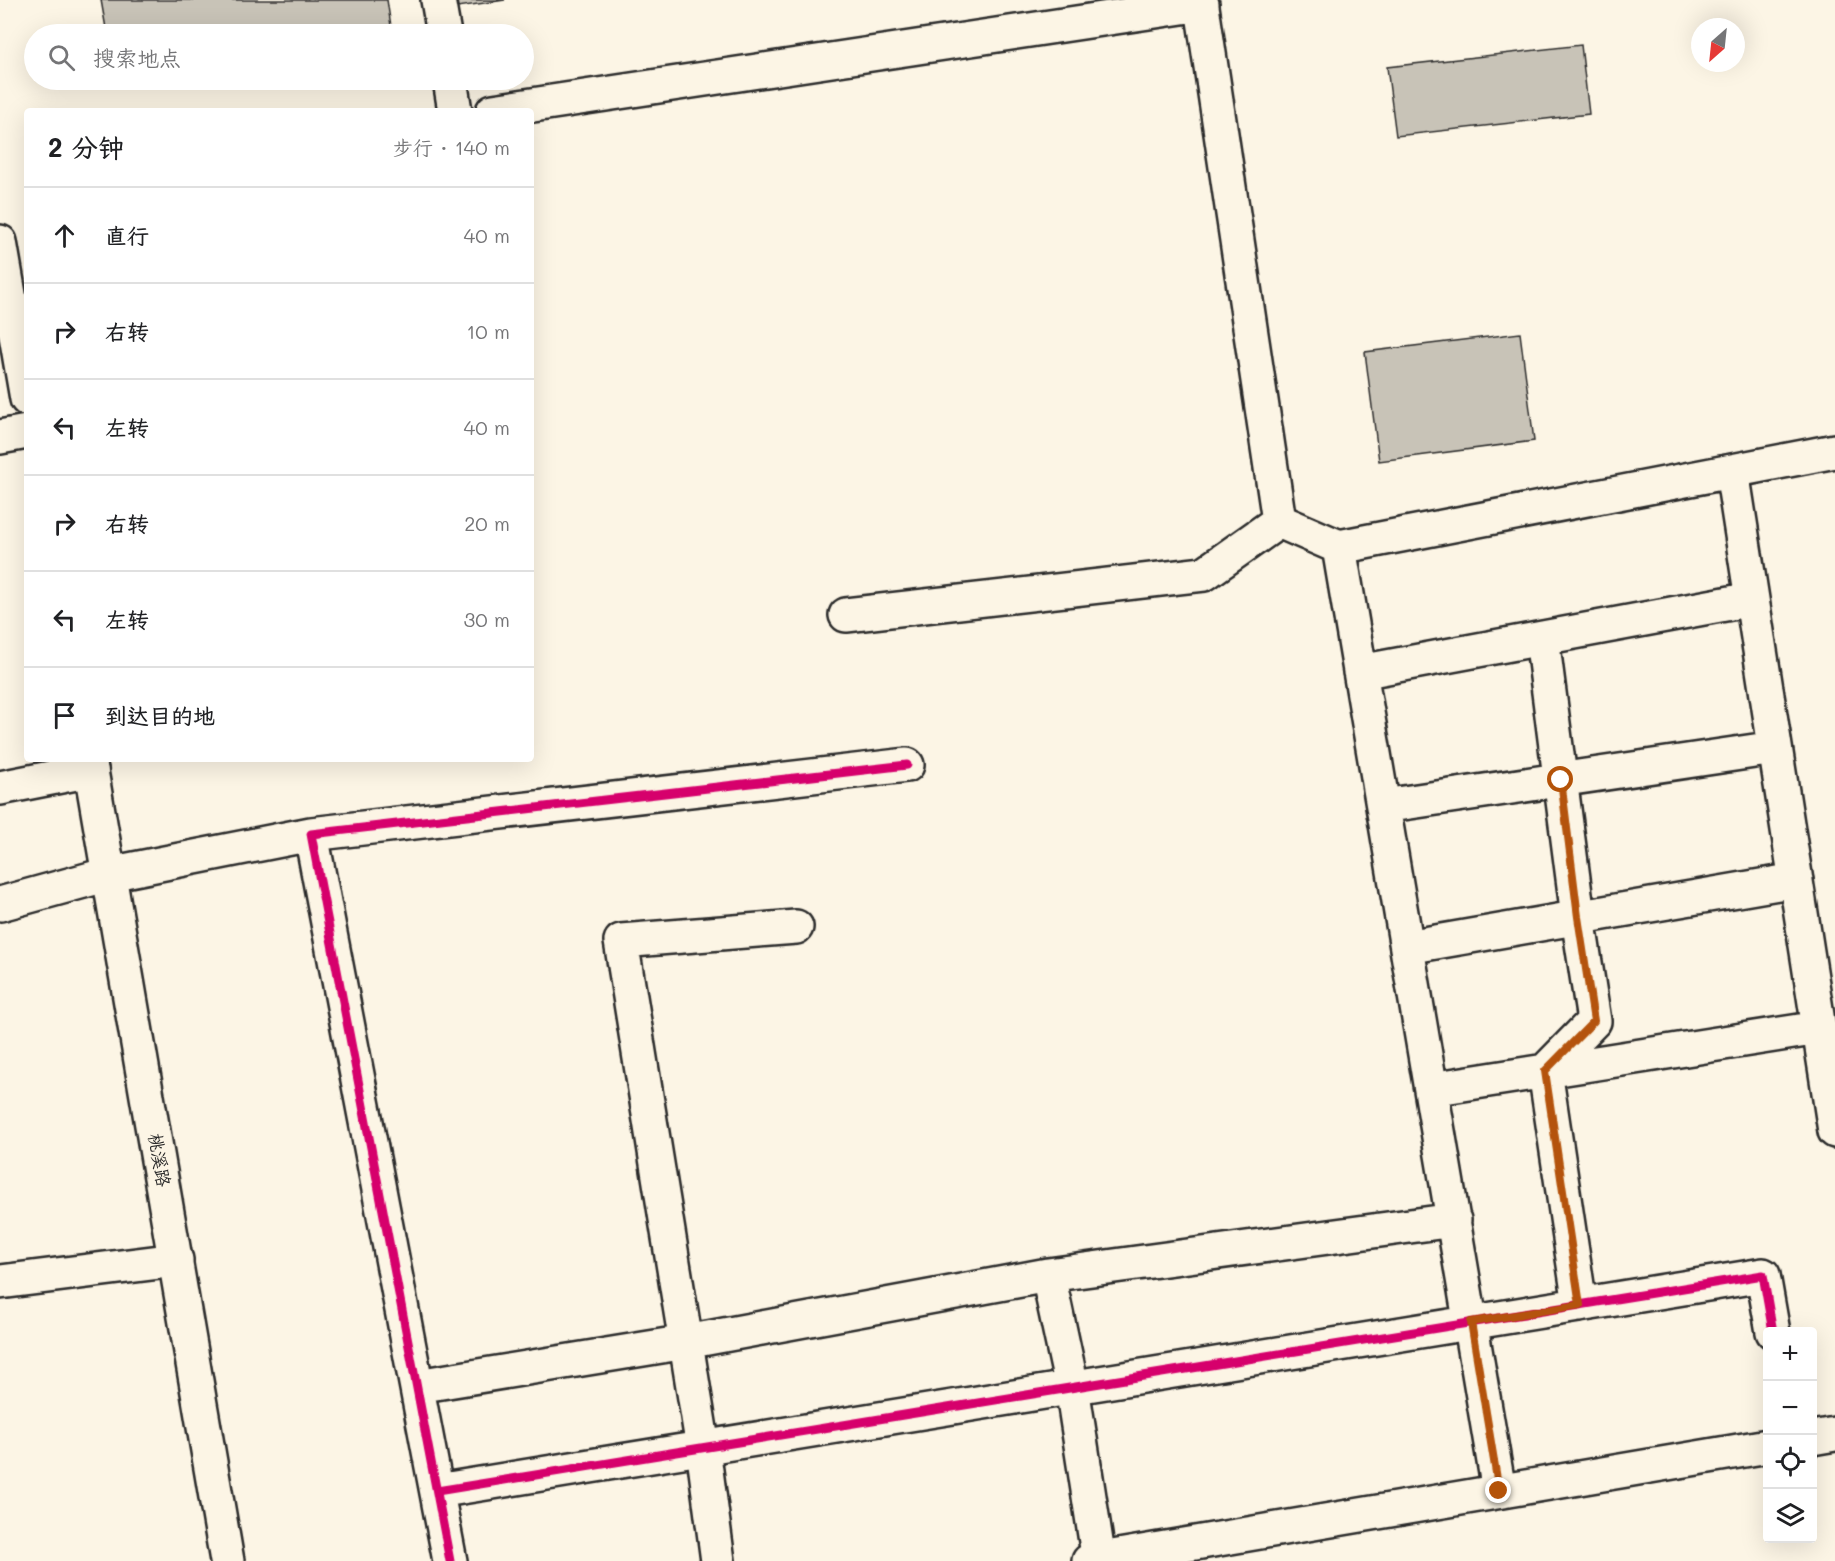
<!DOCTYPE html>
<html lang="zh">
<head>
<meta charset="utf-8">
<style>
  body { margin:0; font-family:Mali,"LXGW WenKai TC",sans-serif; background:#f2f2f2; color:#202124 }
  .controls { position:absolute; right:18px; bottom:18px; display:grid; overflow:hidden; border-radius:6px; box-shadow:0 6px 24px #0002 }
  .controls button { width:54px; height:54px; display:grid; place-items:center; padding:0; border:0; border-bottom:2px solid #e0e0e0; background:#fff; color:#202124; font:30px sans-serif }
  .compass { position:absolute; left:1691px; top:18px; width:54px; height:54px; border-radius:50%; background:#fff; box-shadow:0 6px 24px #0002; rotate:207deg }
  .stop { position:absolute; width:18px; height:18px; margin:-14px; border:4px solid #b45309; border-radius:50%; background:#fff }
  .stop.end { background:#b45309; border-color:#fff; box-shadow:0 2px 6px #0008 }
  .list { margin:0; padding:0; list-style:none }
  h2 { display:flex; justify-content:space-between; align-items:center; height:78px; margin:0; padding:0 24px; font-size:26px }
  h2 small { font-size:20px; font-weight:400; color:#757577 }
  .list li { display:grid; grid-template-columns:39px 1fr auto; gap:18px; align-items:center; box-sizing:border-box; height:96px; padding:0 24px; border-top:2px solid #e0e0e0 }
  .list b { display:block; font-size:22px; white-space:nowrap }
  .list em { font-size:20px; font-style:normal; color:#757577 }
  .icon { flex:none; width:33px; height:33px; fill:none; stroke:currentColor; stroke-width:2; stroke-linecap:round; stroke-linejoin:round }
  .map { position:relative; flex:none; width:1835px; height:1561px; overflow:hidden }
  .search { position:absolute; background:#fff; box-shadow:0 6px 24px #0002; left:24px; top:24px; width:510px; height:66px; display:flex; align-items:center; gap:15px; box-sizing:border-box; padding:0 21px; border-radius:33px; color:#757577; font-size:22px }
  .panel { position:absolute; background:#fff; box-shadow:0 6px 24px #0002; left:24px; top:108px; width:510px; height:654px; border-radius:6px }
  .map>svg:first-child { display:block }
  .building { fill:#c8c3b7; stroke:#2b2b2b; stroke-width:1.5 }
  .lines { fill:none; stroke-linecap:round; stroke-linejoin:round }
  .street-casing { stroke:#2b2b2b; stroke-width:38 }
  .secondary-casing { stroke:#2b2b2b; stroke-width:38 }
  .street { stroke:#fcf5e5; stroke-width:33 }
  .secondary { stroke:#fcf5e5; stroke-width:33 }
  .cycleway-casing { stroke:#fcf5e5; stroke-width:13 }
  .cycleway { stroke:#d6006c; stroke-width:9 }
  .route { stroke:#b45309; stroke-width:8 }
  .labels { text-anchor:middle; stroke-width:6; stroke-linejoin:round; paint-order:stroke }
  .street-label { font-size:18px; fill:#2b2b2b; stroke:#fcf5e5 }
</style>
</head>
<body>
<div class="map">
<svg width="1835" height="1561" viewBox="0 0 1835 1561">
  <rect width="100%" height="100%" fill="#fcf5e5"/>
  <filter id="ink" filterUnits="userSpaceOnUse"><feTurbulence type="fractalNoise" baseFrequency=".0167" numOctaves="2"/><feDisplacementMap in="SourceGraphic" scale="12" xChannelSelector="R" yChannelSelector="G"/><feConvolveMatrix kernelMatrix="1 2 1 2 8 2 1 2 1" color-interpolation-filters="sRGB"/></filter>
  <g filter="url(#ink)">
    <!-- building -->
    <path class="building" d="M101,0H387L391,26L335,34H107Z
      M457,0H505L458,7Z
      M1581,45L1589,114L1396,136L1387,67Z
      M1520,333L1534,441L1379,461L1365,352Z"/>
    <g class="lines">
      <defs>
        <path id="street" d="M438,0L444,34
          M450,80L455,111
          M493,111L1202,4
          M0,437L27,432
          M1732,471L1835,1131
          M1279,521L1339,547L1499,1491
          M1339,547L1835,451
          M846,615L1204,574L1279,521L1201,0
          M1542,638L1578,917L1594,1021L1545,1071L1580,1305
          M1360,672L1752,599
          M0,788L91,770
          M1383,806L1775,748
          M0,904L109,874L311,834
          M1407,947L1796,880
          M1431,1089L1819,1028
          M1048,1275L1454,1220
          M0,1282L176,1260
          M417,1386L686,1342L1048,1275L1072,1387L1099,1561
          M437,1491L1763,1275L1773,1332
          M450,1561L311,834L907,765
          M718,1561L703,1448L621,941L796,927"/>
        <path id="secondary" d="M0,242L27,399
          M89,759L227,1561
          M1812,1438L1835,1434
          M1089,1561L1768,1446"/>
      </defs>
      <!-- street casing -->
      <use href="#street" class="street-casing"/>
      <!-- secondary casing -->
      <use href="#secondary" class="secondary-casing"/>
      <!-- street -->
      <use href="#street" class="street"/>
      <!-- secondary -->
      <use href="#secondary" class="secondary"/>
      <defs>
        <path id="cycleway" d="M437,1491L1763,1275L1773,1332
          M450,1561L311,834L907,765"/>
      </defs>
      <!-- cycleway casing -->
      <use href="#cycleway" class="cycleway-casing"/>
      <!-- cycleway -->
      <use href="#cycleway" class="cycleway"/>
    </g>
  </g>
  <g class="lines" filter="url(#ink)">
    <!-- route -->
    <path class="route" d="M1499,1491L1471,1322L1580,1305L1545,1071L1594,1021L1578,917L1561,780"/>
  </g>
  <g class="labels">
    <!-- street labels -->
    <g class="street-label">
      <text transform="translate(159 1160) rotate(80)" y="6">桃溪路</text>
    </g>
  </g>
</svg>
<div class="controls">
<button>+</button>
<button>−</button>
<button><svg class="icon" aria-label="locate" viewBox="0 0 24 24"><circle cx="12" cy="12" r="6"/><path d="M12 2v4M12 18v4M2 12h4M18 12h4"/></svg></button>
<button><svg class="icon" aria-label="layers" viewBox="0 0 24 24"><path d="M12 4l9 5-9 5-9-5zM3 14l9 5 9-5"/></svg></button>
</div>
<svg class="compass" viewBox="-18 -18 36 36"><path d="M0-13l5 13h-10z" fill="#e53935"/><path d="M0 13l5-13h-10z" fill="#757577"/></svg>
<div class="stop" style="left:1561px;top:780px"></div>
<div class="stop end" style="left:1499px;top:1491px"></div>
<div class="search"><svg class="icon" aria-label="search" viewBox="0 0 24 24"><circle cx="10" cy="10" r="6"/><path d="M15 15l6 6"/></svg>搜索地点</div>
<section class="panel">
<h2>2 分钟<small>步行 · 140 m</small></h2>
<ul class="list">
<li><svg class="icon" aria-label="ahead" viewBox="0 0 24 24"><path d="M12 20V5M6 11l6-6 6 6"/></svg><div><b>直行</b></div><em>40 m</em></li>
<li><svg class="icon" aria-label="right" viewBox="0 0 24 24"><path d="M7 20v-9h11M14 6l5 5-5 5"/></svg><div><b>右转</b></div><em>10 m</em></li>
<li><svg class="icon" aria-label="left" viewBox="0 0 24 24"><path d="M17 20v-9H6M10 6l-5 5 5 5"/></svg><div><b>左转</b></div><em>40 m</em></li>
<li><svg class="icon" aria-label="right" viewBox="0 0 24 24"><path d="M7 20v-9h11M14 6l5 5-5 5"/></svg><div><b>右转</b></div><em>20 m</em></li>
<li><svg class="icon" aria-label="left" viewBox="0 0 24 24"><path d="M17 20v-9H6M10 6l-5 5 5 5"/></svg><div><b>左转</b></div><em>30 m</em></li>
<li><svg class="icon" aria-label="arrive" viewBox="0 0 24 24"><path d="M6 21V4h12l-3 4 3 4H6"/></svg><div><b>到达目的地</b></div></li>
</ul>
</section>
</div>
</body>
</html>
